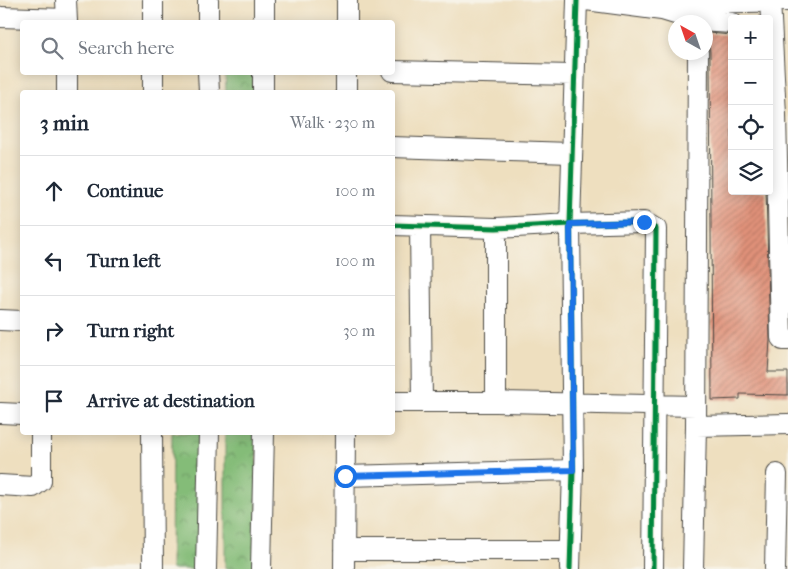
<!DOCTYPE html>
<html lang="en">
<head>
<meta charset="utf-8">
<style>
  body { margin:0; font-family:"IM FELL French Canon",serif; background:#f6f6f7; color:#1f2937 }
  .controls { position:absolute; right:15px; top:15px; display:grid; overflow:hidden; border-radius:5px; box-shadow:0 2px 12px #0003 }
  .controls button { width:45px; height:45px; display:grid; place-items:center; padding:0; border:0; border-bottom:1px solid #e0e1e3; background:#fff; color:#1f2937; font:25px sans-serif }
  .compass { position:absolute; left:668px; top:15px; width:45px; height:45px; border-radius:50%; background:#fff; box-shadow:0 2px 12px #0003; rotate:320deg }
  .stop { position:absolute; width:15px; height:15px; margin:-11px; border:4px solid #1a73e8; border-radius:50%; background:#fff }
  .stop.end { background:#1a73e8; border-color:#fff; box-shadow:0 1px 5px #0008 }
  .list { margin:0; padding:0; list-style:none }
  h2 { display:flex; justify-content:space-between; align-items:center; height:65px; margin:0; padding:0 20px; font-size:21px }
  h2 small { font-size:16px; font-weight:400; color:#747a83 }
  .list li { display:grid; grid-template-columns:32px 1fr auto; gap:15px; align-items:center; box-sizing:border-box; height:70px; padding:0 20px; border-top:1px solid #e0e1e3 }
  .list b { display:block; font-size:19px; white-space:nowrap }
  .list em { font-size:16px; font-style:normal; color:#747a83 }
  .icon { flex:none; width:28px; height:28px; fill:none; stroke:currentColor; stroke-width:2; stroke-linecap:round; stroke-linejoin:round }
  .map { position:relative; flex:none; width:788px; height:569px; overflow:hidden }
  .search { position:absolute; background:#fff; box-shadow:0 2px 12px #0003; left:20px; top:20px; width:375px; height:55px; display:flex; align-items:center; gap:12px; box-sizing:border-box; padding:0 18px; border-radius:5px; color:#747a83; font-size:19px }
  .panel { position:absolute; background:#fff; box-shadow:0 2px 12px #0003; left:20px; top:90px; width:375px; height:345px; border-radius:5px }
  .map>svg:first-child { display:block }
  .forest { fill:url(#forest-crowns); stroke:#587452 }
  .building { fill:url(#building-hatch) }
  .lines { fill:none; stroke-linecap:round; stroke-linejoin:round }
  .minor-casing { stroke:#484641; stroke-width:22 }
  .minor { stroke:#fff; stroke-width:20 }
  .cycleway-casing { stroke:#f7f3e8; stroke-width:8 }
  .cycleway { stroke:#00873e; stroke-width:5 }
  .route { stroke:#1a73e8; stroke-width:6 }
</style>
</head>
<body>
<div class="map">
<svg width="788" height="569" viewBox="0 0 788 569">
  <defs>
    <pattern id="forest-crowns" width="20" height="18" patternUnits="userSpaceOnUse" patternTransform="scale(1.25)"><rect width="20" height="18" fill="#84bc78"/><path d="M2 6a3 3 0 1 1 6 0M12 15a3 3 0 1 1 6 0" fill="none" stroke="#6c9963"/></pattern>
    <pattern id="building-hatch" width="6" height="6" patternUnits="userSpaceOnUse" patternTransform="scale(1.25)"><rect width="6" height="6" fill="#e09179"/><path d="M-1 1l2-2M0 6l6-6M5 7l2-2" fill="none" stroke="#b67763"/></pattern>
  </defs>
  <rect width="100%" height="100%" fill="#f7f3e8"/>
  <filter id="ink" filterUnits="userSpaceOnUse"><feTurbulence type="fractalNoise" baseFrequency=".02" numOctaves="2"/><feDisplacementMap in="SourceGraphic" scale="10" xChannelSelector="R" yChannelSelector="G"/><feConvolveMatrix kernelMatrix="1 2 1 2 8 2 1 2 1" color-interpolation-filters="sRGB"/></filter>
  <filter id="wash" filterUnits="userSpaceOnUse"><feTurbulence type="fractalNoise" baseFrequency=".0096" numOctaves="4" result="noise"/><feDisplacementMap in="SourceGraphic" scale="20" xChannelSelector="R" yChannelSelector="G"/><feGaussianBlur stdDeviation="1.12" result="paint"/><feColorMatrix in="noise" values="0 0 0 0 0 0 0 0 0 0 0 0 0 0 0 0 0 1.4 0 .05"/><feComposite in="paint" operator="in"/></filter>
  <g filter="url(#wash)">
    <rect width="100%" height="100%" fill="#eedfbf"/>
    <!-- forest -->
    <path class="forest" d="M225,73H256V92H226Z
      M172,433H201L202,569H171Z
      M225,433H257V569H225Z"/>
    <g id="blocks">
      <!-- building -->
      <path class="building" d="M708,33L732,35V191H766L770,340L768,372H788V395L740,394V399L712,400L710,52Z"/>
    </g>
  </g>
  <g filter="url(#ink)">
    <use href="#blocks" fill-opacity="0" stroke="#484641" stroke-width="1"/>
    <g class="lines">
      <defs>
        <path id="minor" d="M66,0L67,22
          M208,0V22
          M586,0L662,10L698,21L732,23
          M770,0L776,115L781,338L783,340H788
          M664,10L698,3L788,1
          M0,17L67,19
          M153,22V0
          M264,22V0
          M347,22V0
          M392,71L574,75
          M67,72V92
          M208,72L209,92
          M153,92V72
          M263,92V72
          M346,92V72
          M392,147L571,153
          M392,225L496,228L570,224L644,222L656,229L653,569
          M420,226L422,401
          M0,320L22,321
          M392,402H496L696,406
          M496,402V228
          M0,413L22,414
          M696,426L788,424
          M152,432L153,569
          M345,476L573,470
          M0,485L33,487L41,481V432
          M344,550H570
          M206,569L209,432
          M261,569L264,432
          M344,569L345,432
          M570,569L573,470L570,224L577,0
          M693,569L696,426L698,52
          M775,569L777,474"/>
      </defs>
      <!-- minor casing -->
      <use href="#minor" class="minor-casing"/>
      <!-- minor -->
      <use href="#minor" class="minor"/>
      <defs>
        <path id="cycleway" d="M392,225L496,228L570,224L644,222L656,229L653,569
          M570,569L573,470L570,224L577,0"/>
      </defs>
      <!-- cycleway casing -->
      <use href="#cycleway" class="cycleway-casing"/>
      <!-- cycleway -->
      <use href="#cycleway" class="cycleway"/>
    </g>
  </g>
  <g class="lines" filter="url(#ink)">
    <!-- route -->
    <path class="route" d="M345,476L573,470L570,224L644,222"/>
  </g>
</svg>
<div class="controls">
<button>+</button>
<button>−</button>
<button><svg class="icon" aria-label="locate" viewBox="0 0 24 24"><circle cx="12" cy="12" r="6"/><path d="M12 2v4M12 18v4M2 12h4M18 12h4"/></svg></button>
<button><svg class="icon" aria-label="layers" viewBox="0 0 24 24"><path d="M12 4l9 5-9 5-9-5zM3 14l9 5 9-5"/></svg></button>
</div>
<svg class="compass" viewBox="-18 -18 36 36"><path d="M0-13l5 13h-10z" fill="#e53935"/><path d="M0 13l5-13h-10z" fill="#747a83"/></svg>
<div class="stop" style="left:345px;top:476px"></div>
<div class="stop end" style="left:644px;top:222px"></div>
<div class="search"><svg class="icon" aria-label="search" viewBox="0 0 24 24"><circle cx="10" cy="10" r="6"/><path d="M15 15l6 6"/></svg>Search here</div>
<section class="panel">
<h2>3 min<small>Walk · 230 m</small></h2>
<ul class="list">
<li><svg class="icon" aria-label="ahead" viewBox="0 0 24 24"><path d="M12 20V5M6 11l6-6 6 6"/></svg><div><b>Continue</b></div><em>100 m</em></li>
<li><svg class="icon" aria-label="left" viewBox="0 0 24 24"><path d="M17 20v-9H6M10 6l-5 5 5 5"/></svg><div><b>Turn left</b></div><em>100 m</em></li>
<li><svg class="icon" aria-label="right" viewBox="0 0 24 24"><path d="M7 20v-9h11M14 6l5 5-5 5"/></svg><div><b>Turn right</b></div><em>30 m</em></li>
<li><svg class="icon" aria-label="arrive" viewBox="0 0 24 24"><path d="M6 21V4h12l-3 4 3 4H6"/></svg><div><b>Arrive at destination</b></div></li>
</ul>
</section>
</div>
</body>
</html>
